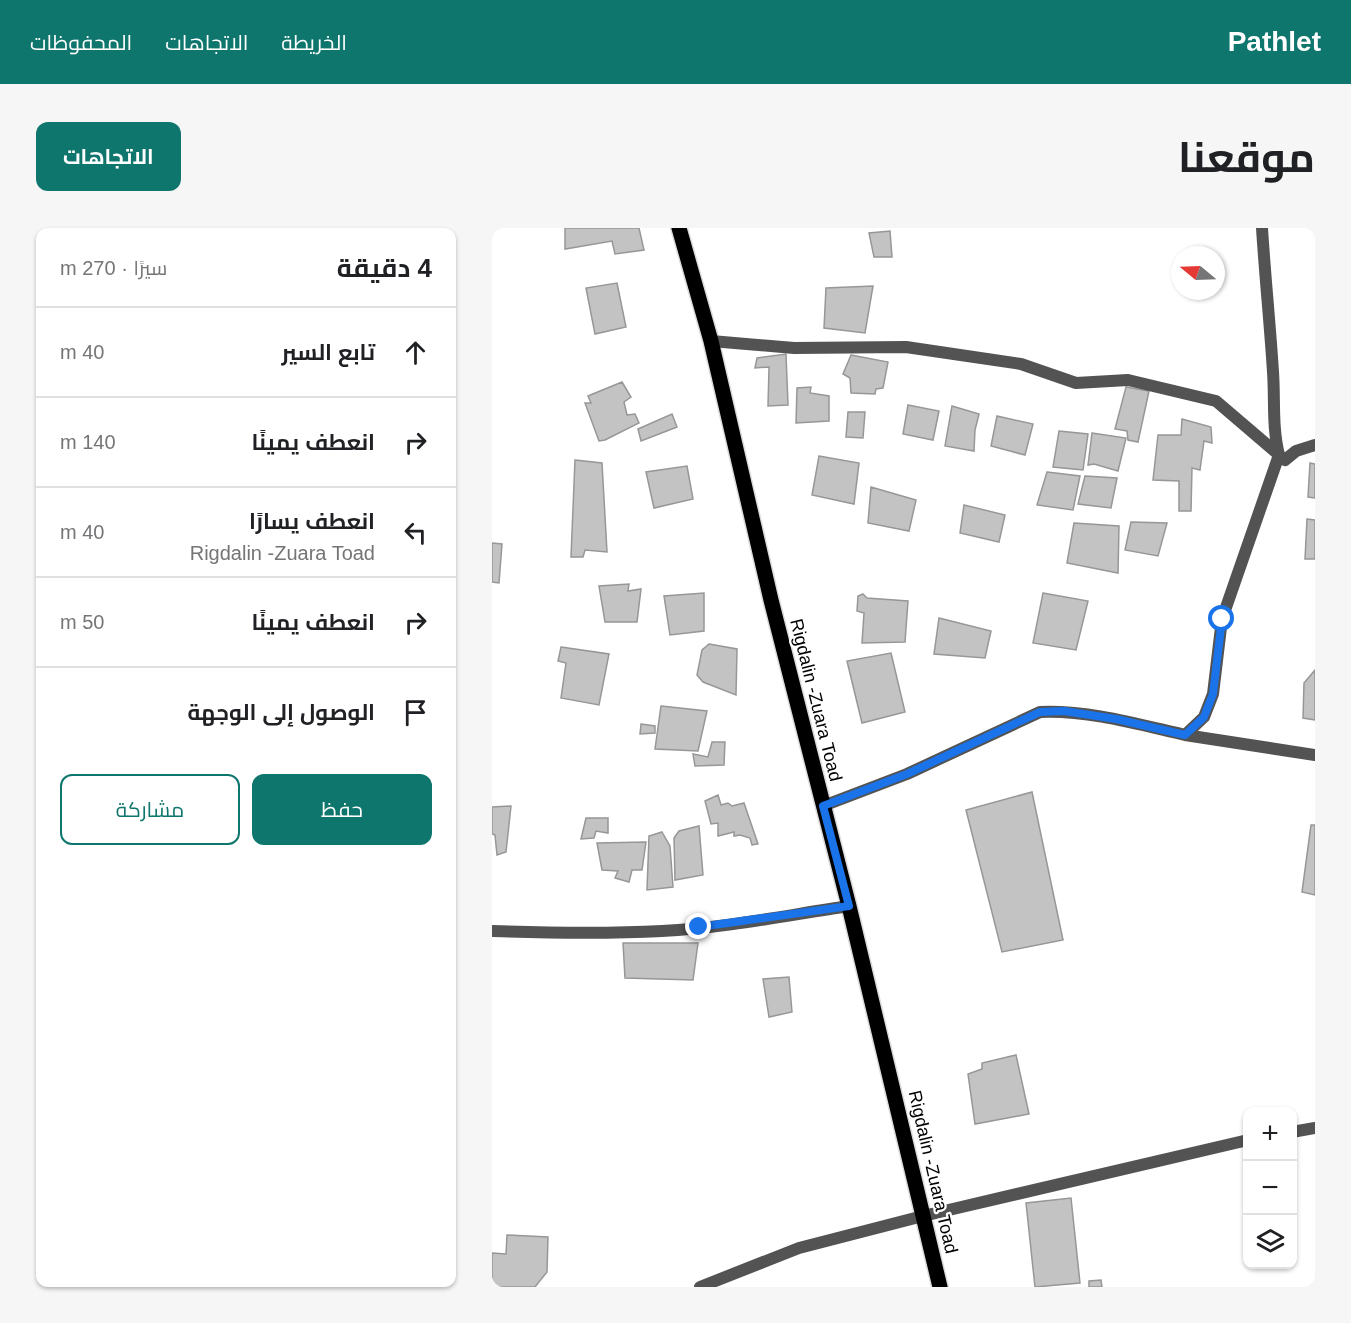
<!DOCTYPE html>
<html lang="ar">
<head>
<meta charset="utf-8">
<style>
  body { margin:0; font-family:Arial,Cairo,sans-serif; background:#f6f6f6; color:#202124; direction:rtl }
  .controls { position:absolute; right:18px; bottom:18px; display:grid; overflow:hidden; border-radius:12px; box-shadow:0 2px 4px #0004 }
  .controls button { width:54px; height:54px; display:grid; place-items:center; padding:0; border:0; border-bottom:2px solid #e0e0e0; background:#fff; color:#202124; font:30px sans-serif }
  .compass { position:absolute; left:679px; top:18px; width:54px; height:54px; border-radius:50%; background:#fff; box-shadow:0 2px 4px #0004; rotate:289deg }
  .stop { position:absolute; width:18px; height:18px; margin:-14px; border:4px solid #1a73e8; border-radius:50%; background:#fff }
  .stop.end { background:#1a73e8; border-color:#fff; box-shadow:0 2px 6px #0008 }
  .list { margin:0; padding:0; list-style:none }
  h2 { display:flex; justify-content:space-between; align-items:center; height:78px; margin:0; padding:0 24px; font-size:26px }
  h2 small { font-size:20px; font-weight:400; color:#757577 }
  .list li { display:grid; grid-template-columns:39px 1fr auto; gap:18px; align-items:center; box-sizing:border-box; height:90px; padding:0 24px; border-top:2px solid #e0e0e0 }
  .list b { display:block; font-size:22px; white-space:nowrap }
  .list p { margin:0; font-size:20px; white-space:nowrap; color:#757577 }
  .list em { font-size:20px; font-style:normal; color:#757577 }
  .actions { display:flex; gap:12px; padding:18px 24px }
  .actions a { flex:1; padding:14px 0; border:2px solid #0f766e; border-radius:12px; text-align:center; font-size:21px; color:#0f766e }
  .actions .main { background:#0f766e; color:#fff }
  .icon { flex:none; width:33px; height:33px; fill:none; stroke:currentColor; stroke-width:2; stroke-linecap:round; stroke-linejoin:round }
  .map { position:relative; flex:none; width:823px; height:1059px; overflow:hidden; direction:ltr; border-radius:12px }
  header { display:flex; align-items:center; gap:36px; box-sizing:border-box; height:84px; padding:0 30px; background:#0f766e; color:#fff }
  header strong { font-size:28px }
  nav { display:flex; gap:33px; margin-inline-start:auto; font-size:21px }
  .intro { display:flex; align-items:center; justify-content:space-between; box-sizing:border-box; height:144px; padding:0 36px }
  h1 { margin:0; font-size:42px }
  .button { padding:15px 27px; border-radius:12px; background:#0f766e; color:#fff; font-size:21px; font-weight:700 }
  main { display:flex; gap:36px; padding:0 36px }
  aside { flex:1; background:#fff; border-radius:12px; box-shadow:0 2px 4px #0004 }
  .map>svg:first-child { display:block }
  .building { fill:#c3c3c3; stroke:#979797; stroke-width:1.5 }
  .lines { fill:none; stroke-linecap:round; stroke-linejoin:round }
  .primary-casing { stroke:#dbdbdb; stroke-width:18 }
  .street { stroke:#535353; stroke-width:12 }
  .primary { stroke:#000; stroke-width:15 }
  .route { stroke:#1a73e8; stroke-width:8 }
  .labels { text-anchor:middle; stroke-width:4.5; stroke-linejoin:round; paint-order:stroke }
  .street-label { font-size:18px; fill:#000; stroke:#fff }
</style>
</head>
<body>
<header>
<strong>Pathlet</strong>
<nav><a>الخريطة</a><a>الاتجاهات</a><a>المحفوظات</a></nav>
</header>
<div class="intro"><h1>موقعنا</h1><a class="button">الاتجاهات</a></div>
<main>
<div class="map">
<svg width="823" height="1059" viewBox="0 0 823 1059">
  <rect width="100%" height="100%" fill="#fff"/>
  <!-- building -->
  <path class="building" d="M73,0H147L152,22L123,26L120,13L73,21Z
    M398,3L400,29H382L377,5Z
    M125,55L134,99L103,106L94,60Z
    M381,58L373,105L332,100L334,60Z
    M294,126L296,177L276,178L277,139L263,140L265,130Z
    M359,127L396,134L391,160L384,161L383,166L359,165L358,150L351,146Z
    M130,154L139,169L132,174L135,187L143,186L147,195L113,212L107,213L93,175H99L96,168Z
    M319,159L318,165L337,168V193L304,195L305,160Z
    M634,159L657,163L646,214L636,212L635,203L623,201Z
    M416,177L447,183L441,212L411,206Z
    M460,178L487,186L483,202L482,223L453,218Z
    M356,184H373L371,210L354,209Z
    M180,186L185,199L149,213L146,201Z
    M505,188L541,196L533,227L499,218Z
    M690,191L719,199L720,215L712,213L708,242L700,240L699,283H687V253L661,252L666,207H689Z
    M567,203L596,206L591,242L561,239Z
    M600,205L634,210L626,243L602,236L596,237Z
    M327,228L367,235L362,276L320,267Z
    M83,232L110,235L115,324L93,322L91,329H79Z
    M818,235L823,236V270L816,269Z
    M195,238L201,271L162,280L154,244Z
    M555,244L588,248L581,282L545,277Z
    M593,248L625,250L619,280L586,276Z
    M379,259L424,272L417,303L376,295Z
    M472,277L513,287L507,314L468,305Z
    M815,291L823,292V331H813Z
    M639,294L675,295L666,328L633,322Z
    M582,295L627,298L626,345L575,335Z
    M0,315L10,316L7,355L0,354Z
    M137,356L136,363L149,361L145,394H113L107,358Z
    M212,365V403L178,407L172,368Z
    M551,365L596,373L584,422L541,415Z
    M371,366L375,370L416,373L413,414L370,415L372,385L365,383L366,368Z
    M447,390L499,403L493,430L442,426Z
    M217,416L245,421L244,467L211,454L205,447L210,422Z
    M69,419L117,426L107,477L69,470L74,435L66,433Z
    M399,425L413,484L370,495L355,433Z
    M823,442V492L811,490L812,455Z
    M169,478L215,483L206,523L163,521Z
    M149,496L163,498V505L148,506Z
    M220,514H233L232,537L203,538L201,526L216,529Z
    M540,564L571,712L510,724L474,582Z
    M226,567L229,577L236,575L240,578L252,575L266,616L260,617L258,610L248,607L242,608V604L226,608V595L219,596L213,573Z
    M19,578L14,624L5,627L3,607L0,606V579Z
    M94,590H116V605L104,603L102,610L89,611Z
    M819,597H823V667L810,664Z
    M207,598L211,647L183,652L182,610L187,603Z
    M170,604L178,618L181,659L155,662L157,608Z
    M154,614L150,642H140L137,654L123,650L126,643L110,642L105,615Z
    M131,715H206L201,752L133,750Z
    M297,749L300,784L277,789L271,751Z
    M524,827L537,886L483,896L476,846L490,841V835Z
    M579,970L588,1055L543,1059L534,975Z
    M15,1007L56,1009L55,1044L43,1059H0V1025L14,1026Z
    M609,1052L610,1059H597V1053Z"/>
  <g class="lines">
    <defs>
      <path id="primary" d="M187,0L219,113L279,372L357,678L448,1059"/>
    </defs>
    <!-- primary casing -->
    <use href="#primary" class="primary-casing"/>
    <!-- street -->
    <path class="street" d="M219,113L302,120L414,119L529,136L584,155L636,152L724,173L793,232L804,223L823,217
      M693,507L823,527
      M331,578L415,546L548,484C597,482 645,496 693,507L712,489L721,466L730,391L787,227C780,199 783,172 781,144C778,96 773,48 770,0
      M0,703C57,705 114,706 170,703C233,700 296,687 357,678
      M800,904L823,900
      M208,1059L307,1020L431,988L756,912"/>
    <!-- primary -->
    <use href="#primary" class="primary"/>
  </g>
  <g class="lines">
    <!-- route -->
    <path class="route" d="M207,699L357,678L331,578L415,546L548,484L572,483L624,491L693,507L712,489L721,466L730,391"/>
  </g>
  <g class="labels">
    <!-- street labels -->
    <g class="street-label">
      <text transform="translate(324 472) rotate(76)" y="6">Rigdalin -Zuara Toad</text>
      <text transform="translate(441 944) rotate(77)" y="6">Rigdalin -Zuara Toad</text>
    </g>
  </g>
</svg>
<div class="controls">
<button>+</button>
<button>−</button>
<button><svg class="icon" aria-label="layers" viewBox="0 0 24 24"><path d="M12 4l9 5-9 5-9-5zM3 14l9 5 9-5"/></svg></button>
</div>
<svg class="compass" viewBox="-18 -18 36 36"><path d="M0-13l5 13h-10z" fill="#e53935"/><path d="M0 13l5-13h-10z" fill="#757577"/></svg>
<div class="stop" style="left:730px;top:391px"></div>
<div class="stop end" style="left:207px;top:699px"></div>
</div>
<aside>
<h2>4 دقيقة<small>سيرًا · 270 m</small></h2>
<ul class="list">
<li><svg class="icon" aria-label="ahead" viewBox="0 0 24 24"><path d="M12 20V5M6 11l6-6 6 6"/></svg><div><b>تابع السير</b></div><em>40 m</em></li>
<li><svg class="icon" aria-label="right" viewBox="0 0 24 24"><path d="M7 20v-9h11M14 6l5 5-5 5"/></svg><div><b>انعطف يمينًا</b></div><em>140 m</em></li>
<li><svg class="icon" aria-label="left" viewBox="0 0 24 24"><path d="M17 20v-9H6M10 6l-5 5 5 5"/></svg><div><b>انعطف يسارًا</b><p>Rigdalin -Zuara Toad</p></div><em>40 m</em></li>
<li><svg class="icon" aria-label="right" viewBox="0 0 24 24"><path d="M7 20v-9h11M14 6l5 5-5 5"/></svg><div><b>انعطف يمينًا</b></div><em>50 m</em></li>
<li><svg class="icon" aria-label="arrive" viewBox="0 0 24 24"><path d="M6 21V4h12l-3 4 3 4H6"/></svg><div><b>الوصول إلى الوجهة</b></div></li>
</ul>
<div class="actions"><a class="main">حفظ</a><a>مشاركة</a></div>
</aside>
</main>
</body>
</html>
